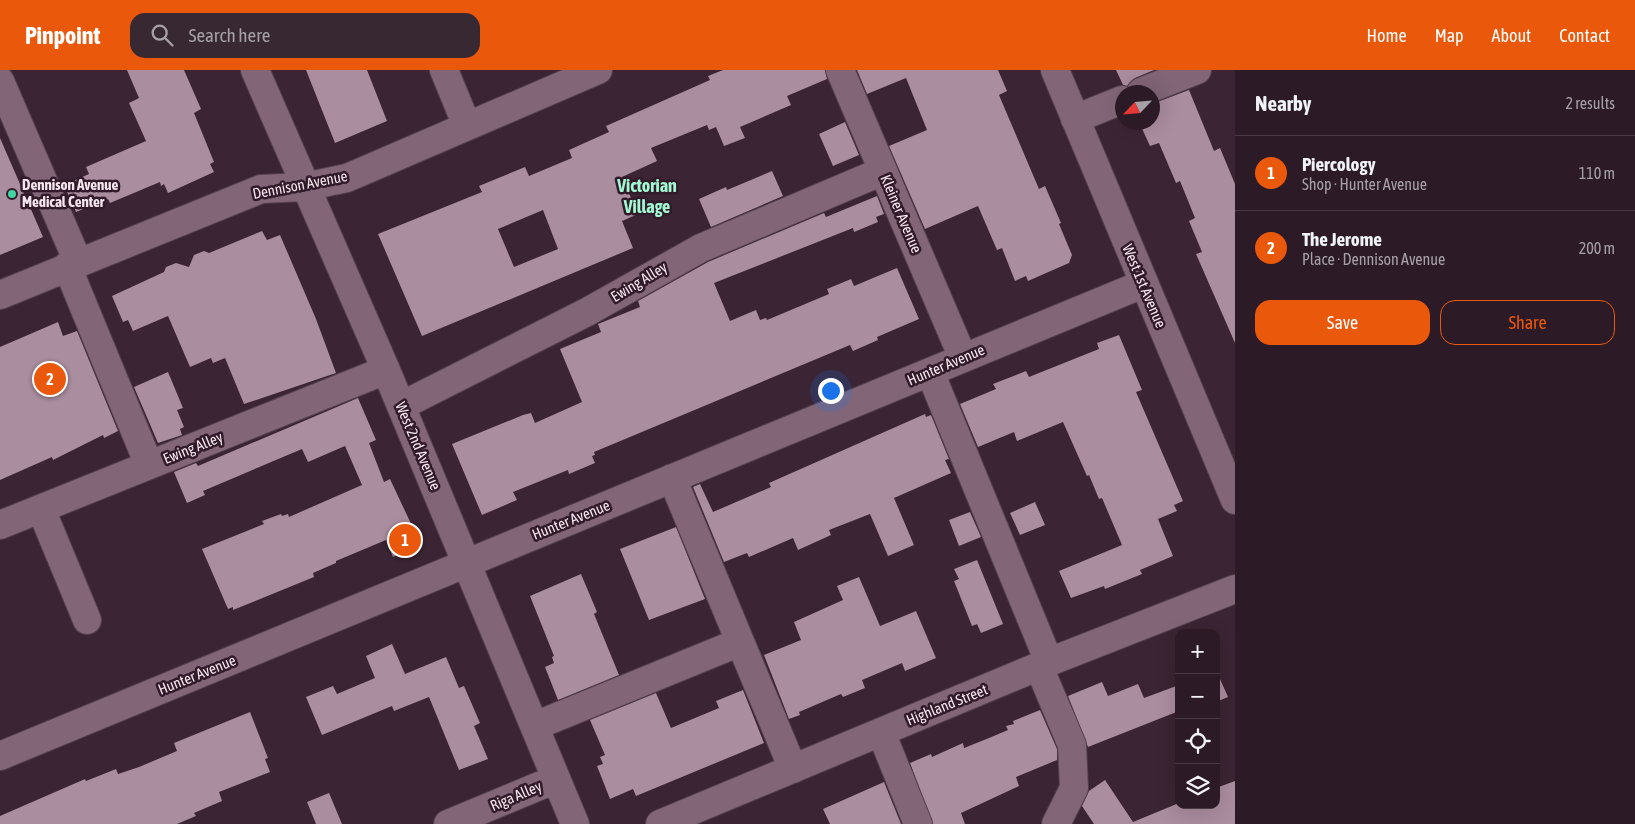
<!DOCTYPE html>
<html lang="en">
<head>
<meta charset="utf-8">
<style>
  body { margin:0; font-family:"Asap Condensed",sans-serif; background:#382832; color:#f1f3f6 }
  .controls { position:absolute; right:15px; bottom:15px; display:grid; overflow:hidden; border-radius:10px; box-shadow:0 5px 20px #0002 }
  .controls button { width:45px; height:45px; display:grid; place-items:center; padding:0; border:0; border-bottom:1px solid #483943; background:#2c1b26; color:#f1f3f6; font:25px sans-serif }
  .compass { position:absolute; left:1115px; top:15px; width:45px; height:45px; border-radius:50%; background:#2c1b26; box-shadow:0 5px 20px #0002; rotate:244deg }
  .you { position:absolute; left:830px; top:320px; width:18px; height:18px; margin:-12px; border:4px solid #fff; border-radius:50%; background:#1a73e8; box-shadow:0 0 0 8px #1a73e833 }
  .badge { display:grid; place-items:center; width:32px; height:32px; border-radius:50%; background:#ea580c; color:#fff; font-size:16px; font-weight:700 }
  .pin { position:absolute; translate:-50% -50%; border:2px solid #fff; box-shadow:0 1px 5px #0006 }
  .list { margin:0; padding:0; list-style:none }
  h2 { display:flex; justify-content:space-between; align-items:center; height:65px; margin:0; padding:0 20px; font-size:21px }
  h2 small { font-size:16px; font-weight:400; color:#a6a1a7 }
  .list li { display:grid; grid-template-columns:32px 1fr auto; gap:15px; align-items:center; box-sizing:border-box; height:75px; padding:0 20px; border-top:1px solid #483943 }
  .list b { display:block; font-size:19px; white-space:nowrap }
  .list p { margin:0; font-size:16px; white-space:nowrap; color:#a6a1a7 }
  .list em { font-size:16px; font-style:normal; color:#a6a1a7 }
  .actions { display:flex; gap:10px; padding:15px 20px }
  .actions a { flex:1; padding:11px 0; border:1px solid #ea580c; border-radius:15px; text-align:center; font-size:18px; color:#ea580c }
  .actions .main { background:#ea580c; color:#fff }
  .icon { flex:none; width:28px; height:28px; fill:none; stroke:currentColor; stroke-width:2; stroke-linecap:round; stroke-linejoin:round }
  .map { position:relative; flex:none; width:1235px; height:754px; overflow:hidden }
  header { display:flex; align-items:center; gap:30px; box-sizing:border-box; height:70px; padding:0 25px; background:#ea580c; color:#fff }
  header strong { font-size:24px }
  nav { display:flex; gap:28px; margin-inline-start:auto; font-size:18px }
  .search { width:350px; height:45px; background:#382832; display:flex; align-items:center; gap:12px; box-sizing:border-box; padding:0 18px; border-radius:15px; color:#a6a1a7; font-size:19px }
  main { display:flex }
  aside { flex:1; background:#2c1b26 }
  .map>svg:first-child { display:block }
  .building { fill:#aa8d9f; fill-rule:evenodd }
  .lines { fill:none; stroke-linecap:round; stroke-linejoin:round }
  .minor-casing { stroke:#54404e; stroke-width:30 }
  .minor { stroke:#826678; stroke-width:28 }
  .poi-dot { fill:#42d4a0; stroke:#311a29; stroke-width:2 }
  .labels { text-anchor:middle; stroke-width:5; stroke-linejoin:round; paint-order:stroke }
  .poi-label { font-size:15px; font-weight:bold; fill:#f5e5ef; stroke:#311a29; text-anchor:start }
  .street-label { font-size:15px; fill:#f5e5ef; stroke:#311a29 }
  .quarter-label { font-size:18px; font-weight:bold; fill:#a2f9d3; stroke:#311a29 }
</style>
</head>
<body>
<header>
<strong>Pinpoint</strong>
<div class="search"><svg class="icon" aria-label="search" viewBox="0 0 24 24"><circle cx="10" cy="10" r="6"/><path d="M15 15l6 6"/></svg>Search here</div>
<nav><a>Home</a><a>Map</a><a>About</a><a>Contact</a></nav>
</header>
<main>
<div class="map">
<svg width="1235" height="754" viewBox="0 0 1235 754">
  <rect width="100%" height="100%" fill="#3b2433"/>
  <!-- building -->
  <path class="building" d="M127,0H184L201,39L194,43L214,92L210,94L214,102L168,123L164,114L161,116L160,112L110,133L108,129L76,142L64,115L89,104L86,97L146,71L129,33L139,28Z
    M306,0H367L387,51L335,73Z
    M723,0H825L827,9L787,26L791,35L740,57L745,68L724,76L716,57L709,60L707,55L651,78L657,91L622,107L638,144L622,151L633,178L422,266L378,164L482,122L479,116L525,97L529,106L572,88L569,80L609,62L606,56L710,10L708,6ZM543,140L558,179L514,197L498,159Z
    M857,0H998L1007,21L999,25L1039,119L1045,116L1061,153L1059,154L1072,185L1069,193L1028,211L1026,206L1015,211L1002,178L997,180L978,136L925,159L889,76L927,60L906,8L867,24Z
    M1116,0H1154L1135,8L1127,16L1123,15Z
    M1189,20L1214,81L1220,78L1235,114V273L1196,184L1202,182L1189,151L1195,148L1180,111L1176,113L1159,73L1150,76L1139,52H1152V34Z
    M845,52L859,85L833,96L819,64Z
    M0,68L43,167L0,185Z
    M772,101L783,126L711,157L699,129L726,117L727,120Z
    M877,126L884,144L876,147L878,152L854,162L853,158L714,213L730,251L756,240L760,250L766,248L767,250L829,224L827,219L851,209L854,216L897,198L919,249L877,267L878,270L853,281L850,275L594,382L595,385L592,386L595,393L569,404L568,400L513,422L517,430L482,445L452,374L523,345L531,343L535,353L582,332L560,279L601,262L598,254L640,237L638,231L708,192L824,143L826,147Z
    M262,161L267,170L280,165L316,249L336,303L244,334L225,288L213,293L211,288L190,297L168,246L133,261L128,250L123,252L112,226L164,202L166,197L176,193L189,197L194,185L204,181L209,183Z
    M58,252L63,266L77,261L118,361L104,368L103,365L53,390L52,387L0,410V277Z
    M1119,265L1142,320L1136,322L1183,431L1174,435L1177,441L1158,449L1173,486L1140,500L1142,504L1105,519L1104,516L1071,528L1059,501L1122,475L1102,428L1099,429L1089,405L1087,406L1063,352L1017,371L1014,362L978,377L960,334L996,319L993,314L1026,301L1029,307L1099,279L1097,273Z
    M168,302L183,338L177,340L184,357L180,359L182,365L158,373L134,317Z
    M358,328L376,370L369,373L384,412L390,409L421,475L393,487L386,470L336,491V493L313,503L314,507L233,540V537L228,539L202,479L264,454L262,451L281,444L282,446L288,444L289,447L362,415L345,376L308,392L302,379L203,421L205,425L187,433L174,402L196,393L198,396Z
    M925,344L926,347L931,345L949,389L945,390L951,403L894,428L914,475L888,486L870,444L829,460L831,465L798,480L793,468L749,487L747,483L724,492L693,417L700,414L713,442L771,417L769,413Z
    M1035,432L1045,455L1020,465L1010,443Z
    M970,442L981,467L959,476L949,450Z
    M676,457L705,529L649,550L620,479Z
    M977,490L1003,554L981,563L977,554L972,556L954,511L959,509L954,499Z
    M581,504L597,542L594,544L619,605L558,630L545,597L554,593L552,587L554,586L530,526Z
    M859,507L880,556L916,541L936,588L905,601L902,593L862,610L865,618L843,627L841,624L799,642L800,645L789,649L764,585L801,570L794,552L843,530L837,516Z
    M392,574L405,604L446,587L459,618L464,616L480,653L474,656L488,689L459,700L429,627L394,641L392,636L322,665L306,627L333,616L337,624L375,608L366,586Z
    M1216,600L1228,627L1216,632Z
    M1102,612L1108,626L1138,614L1144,628L1179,615V641L1088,677L1068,626Z
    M743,620L764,673L636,726L633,719L610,729L597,696L603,694L600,687L605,685L590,650L656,623L671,658L719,638L716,631Z
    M1040,640L1057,679V690L1016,707L1019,716L961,743L965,754H933L910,693L931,684L932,687L963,673L964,678L989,668L1008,660L1006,656L1014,654L1013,651Z
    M250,642L268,688L265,689L270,702L219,722L222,731L194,743L196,746L177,754H0V746L85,709L86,711L116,699L118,704L139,697L177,681L174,673Z
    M1105,710L1133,752L1179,733V735H1216V718L1235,711V754H1094L1082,736L1089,721Z
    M884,712L901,754H830L823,739Z
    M329,723L342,754H316L307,732Z"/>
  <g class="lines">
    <defs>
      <path id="minor" d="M255,0L386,300L575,754
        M444,0L467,56
        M840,0L963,288
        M1055,0L1235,430
        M0,11L78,192
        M1141,22L1197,0
        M1075,49L1122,30
        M67,196L149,395
        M0,225L261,119L304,117L347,108L598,0
        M930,302L1049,592
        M401,336L587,242L701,178L883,101
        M672,408L793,699
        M41,439L87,550
        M0,455L386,300
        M1039,597L1072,675L1074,718L1056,754
        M535,656L740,572
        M881,662L918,754
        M0,686L1143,214
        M448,754L556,709
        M660,754L1049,592L1235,519"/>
    </defs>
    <!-- minor casing -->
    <use href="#minor" class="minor-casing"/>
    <!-- minor -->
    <use href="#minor" class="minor"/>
  </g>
  <!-- markers -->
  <circle class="poi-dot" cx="12" cy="124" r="5"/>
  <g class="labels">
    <!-- poi labels -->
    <g class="poi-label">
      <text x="22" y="120">Dennison Avenue<tspan x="22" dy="17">Medical Center</tspan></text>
    </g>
    <!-- street labels -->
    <g class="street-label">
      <text transform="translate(300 115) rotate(-11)" y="5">Dennison Avenue</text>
      <text transform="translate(901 144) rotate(67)" y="5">Kleiner Avenue</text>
      <text transform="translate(639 212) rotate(-31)" y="5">Ewing Alley</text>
      <text transform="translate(1144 216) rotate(67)" y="5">West 1st Avenue</text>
      <text transform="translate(946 295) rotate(-23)" y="5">Hunter Avenue</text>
      <text transform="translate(418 376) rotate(67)" y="5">West 2nd Avenue</text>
      <text transform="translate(193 378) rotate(-22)" y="5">Ewing Alley</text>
      <text transform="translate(571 450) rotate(-22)" y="5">Hunter Avenue</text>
      <text transform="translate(197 605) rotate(-22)" y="5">Hunter Avenue</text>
      <text transform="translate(947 635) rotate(-22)" y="5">Highland Street</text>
      <text transform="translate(516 726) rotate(-23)" y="5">Riga Alley</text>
    </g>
    <!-- quarter labels -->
    <g class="quarter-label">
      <text x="647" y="122">Victorian<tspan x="647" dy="21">Village</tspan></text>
    </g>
  </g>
</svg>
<div class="controls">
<button>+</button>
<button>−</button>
<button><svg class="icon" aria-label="locate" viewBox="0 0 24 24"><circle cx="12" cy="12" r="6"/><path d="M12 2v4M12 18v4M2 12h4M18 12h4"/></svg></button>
<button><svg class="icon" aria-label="layers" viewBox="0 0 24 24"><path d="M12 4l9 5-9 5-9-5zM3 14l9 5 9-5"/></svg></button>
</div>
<svg class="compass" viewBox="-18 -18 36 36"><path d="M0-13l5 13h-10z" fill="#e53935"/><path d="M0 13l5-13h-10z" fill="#a6a1a7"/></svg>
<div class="you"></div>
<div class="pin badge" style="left:405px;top:470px">1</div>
<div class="pin badge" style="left:50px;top:309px">2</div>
</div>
<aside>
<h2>Nearby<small>2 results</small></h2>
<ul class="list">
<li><span class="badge">1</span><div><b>Piercology</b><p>Shop · Hunter Avenue</p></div><em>110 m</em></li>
<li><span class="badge">2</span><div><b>The Jerome</b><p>Place · Dennison Avenue</p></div><em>200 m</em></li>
</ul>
<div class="actions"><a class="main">Save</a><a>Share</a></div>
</aside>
</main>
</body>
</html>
